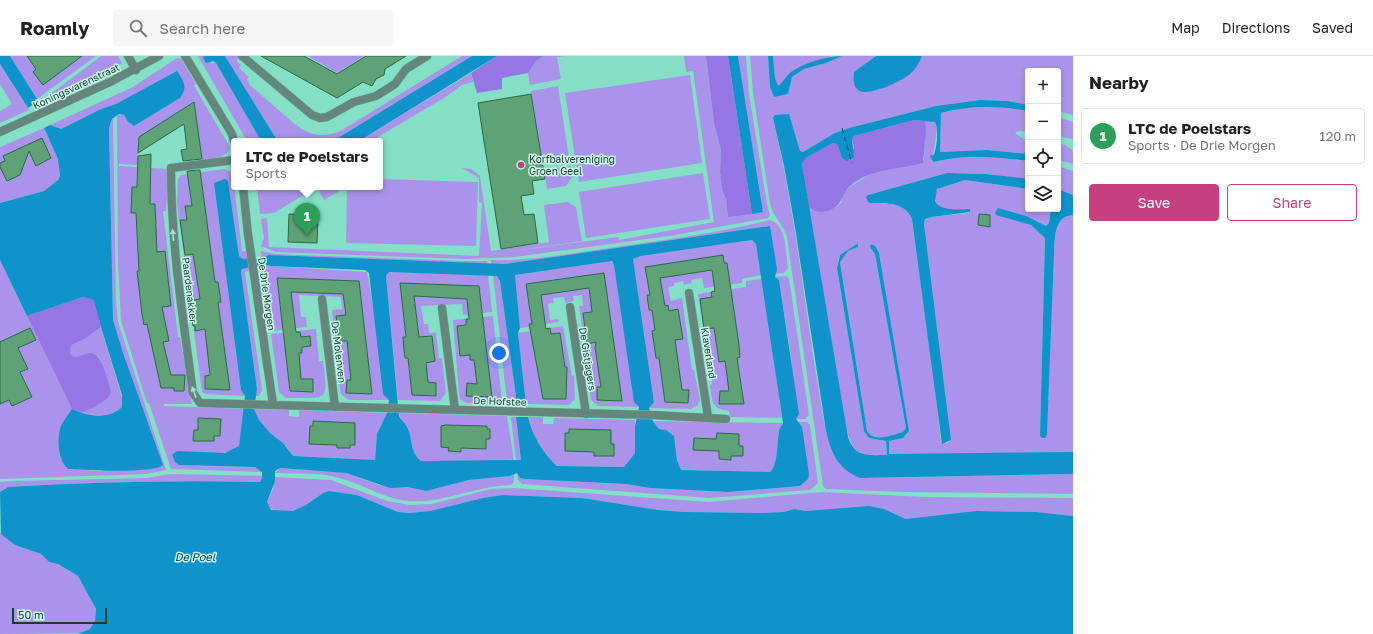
<!DOCTYPE html>
<html lang="en">
<head>
<meta charset="utf-8">
<style>
  body { margin:0; font-family:"Golos Text",sans-serif; background:#f6f6f6; color:#202124 }
  .controls { position:absolute; right:12px; top:12px; display:grid; overflow:hidden; border-radius:4px; box-shadow:0 2px 6px #0003 }
  .controls button { width:36px; height:36px; display:grid; place-items:center; padding:0; border:0; border-bottom:1px solid #e0e0e0; background:#fff; color:#202124; font:20px sans-serif }
  .scale { position:absolute; left:12px; bottom:10px; width:95px; box-sizing:border-box; padding-left:4px; border:2px solid #183e34; border-top:0; font-size:11px; line-height:14px; white-space:nowrap; color:#183e34; -webkit-text-stroke:3px #cbf6e9; paint-order:stroke }
  .you { position:absolute; left:499px; top:297px; width:14px; height:14px; margin:-10px; border:3px solid #fff; border-radius:50%; background:#1a73e8; box-shadow:0 0 0 6px #1a73e833 }
  .badge { display:grid; place-items:center; width:26px; height:26px; border-radius:50%; background:#c64080; color:#fff; font-size:13px; font-weight:700 }
  .pin { position:absolute; translate:-50% -33px; filter:drop-shadow(0 1px 2px #0008) }
  .pin::after { content:''; position:absolute; top:21px; width:14px; height:12px; background:inherit; clip-path:polygon(0 0,100% 0,50% 100%) }
  .popup { position:absolute; left:231px; top:82px; width:152px; height:52px; box-sizing:border-box; display:grid; place-content:center; border-radius:4px; background:#fff; filter:drop-shadow(0 1px 3px #0005); font-size:13px; white-space:nowrap; color:#757577 }
  .popup b { font-size:15px; color:#202124 }
  .popup::after { content:''; position:absolute; left:50%; top:100%; margin-left:-8px; border:8px solid transparent; border-top-color:#fff }
  .list { margin:0; padding:0; list-style:none }
  h2 { display:flex; justify-content:space-between; align-items:center; height:52px; margin:0; padding:0 16px; font-size:17px }
  h2 small { font-size:13px; font-weight:400; color:#757577 }
  .list li { display:grid; grid-template-columns:26px 1fr auto; gap:12px; align-items:center; box-sizing:border-box; height:56px; margin:0 8px 8px; padding:0 8px; border:1px solid #e0e0e0; border-radius:4px }
  .list b { display:block; font-size:15px; white-space:nowrap }
  .list p { margin:0; font-size:13px; white-space:nowrap; color:#757577 }
  .list em { font-size:13px; font-style:normal; color:#757577 }
  .actions { display:flex; gap:8px; padding:12px 16px }
  .actions a { flex:1; padding:9px 0; border:1px solid #c64080; border-radius:4px; text-align:center; font-size:14px; color:#c64080 }
  .actions .main { background:#c64080; color:#fff }
  .icon { flex:none; width:22px; height:22px; fill:none; stroke:currentColor; stroke-width:2; stroke-linecap:round; stroke-linejoin:round }
  .map { position:relative; flex:none; width:1073px; height:578px; overflow:hidden }
  header { display:flex; align-items:center; gap:24px; box-sizing:border-box; height:56px; padding:0 20px; background:#fff; border-bottom:1px solid #e0e0e0 }
  header strong { font-size:19px }
  nav { display:flex; gap:22px; margin-inline-start:auto; font-size:14px }
  .search { width:280px; height:36px; background:#f6f6f6; display:flex; align-items:center; gap:10px; box-sizing:border-box; padding:0 14px; border-radius:4px; color:#757577; font-size:15px }
  main { display:flex }
  aside { flex:1; background:#fff }
  .map>svg:first-child { display:block }
  .green { fill:#aa94eb }
  .forest { fill:#9676e5 }
  .water { fill:#0f93ca; fill-rule:evenodd }
  .lines { fill:none; stroke-linecap:round; stroke-linejoin:round }
  .ferry { stroke:#024562; stroke-width:1; stroke-dasharray:5 4; stroke-linecap:butt }
  .building { fill:#5fa277; stroke:#276b43 }
  .minor-casing { stroke:#6cbca6; stroke-width:9 }
  .minor { stroke:#64867c; stroke-width:8 }
  .oneway { fill:#b1dace }
  .poi-dot { fill:#c64080; stroke:#cbf6e9; stroke-width:1.5 }
  .labels { text-anchor:middle; stroke-width:3; stroke-linejoin:round; paint-order:stroke }
  .street-label { font-size:10px; fill:#183e34; stroke:#cbf6e9 }
  .poi-label { font-size:10px; fill:#183e34; stroke:#cbf6e9; text-anchor:start }
  .water-label { font-size:11px; font-style:italic; fill:#024562; stroke:#cbf6e9 }
</style>
</head>
<body>
<header>
<strong>Roamly</strong>
<div class="search"><svg class="icon" aria-label="search" viewBox="0 0 24 24"><circle cx="10" cy="10" r="6"/><path d="M15 15l6 6"/></svg>Search here</div>
<nav><a>Map</a><a>Directions</a><a>Saved</a></nav>
</header>
<main>
<div class="map">
<svg width="1073" height="578" viewBox="0 0 1073 578">
  <rect width="100%" height="100%" fill="#84dfc6"/>
  <!-- green -->
  <path class="green" d="M10,0H96L37,43Z
    M101,0H118L122,7L108,18L53,42L51,38Z
    M198,0H204L208,6L216,7L261,85H247Z
    M225,0H238L237,6L241,9L239,12L249,21L247,23L250,29C261,39 272,48 283,58C302,74 315,87 342,74L462,0H472L333,85L277,84Z
    M308,0H364L337,17Z
    M544,0H565L557,1L561,23L530,29L528,17L536,5Z
    M684,0H706L714,67L721,94L720,116L722,134L726,143L728,161L763,155L738,0H746L749,38L767,148L770,159L768,162L669,180L515,201L465,203L328,198L276,196L261,190L264,182L261,163L267,162L269,191L479,200L482,147L479,146V122L462,112L471,113L480,120L491,195L549,186L544,149L568,146L576,151L582,185L492,198L618,181L619,184L714,166L693,15L686,16Z
    M750,0H768L770,31L774,41L788,38L792,21L804,13L826,7L842,0H876L860,12L878,33C897,26 913,20 922,0H1073V59L1058,55V15H1028V49L1008,45L980,44L936,50L842,74L803,96L800,95L789,59L773,63C798,166 806,272 826,375C832,401 843,421 871,422L1073,418V438L903,436L826,433L823,430L787,181C783,168 773,161 770,147L753,37Z
    M773,0H831L803,10L792,16L778,30L775,22Z
    M177,2L181,3L196,28L194,30L230,91C228,103 212,102 202,104L194,47L139,81L138,109L119,108V110L169,113L166,155H163L178,281H180L192,348H164V350L245,353L239,390C223,403 197,396 177,395L172,399L173,402L197,410L255,411L263,416L171,413L149,347H147L121,265L118,206L117,59H124L128,66L134,70L180,42L116,48L101,53L61,73L50,69L133,31Z
    M0,8L29,54L0,67V55L12,48L0,28Z
    M471,17L473,26L462,29L444,42L371,85H359Z
    M690,19L702,107L579,126L565,37Z
    M558,30L569,102L554,104L553,97L541,99L531,35Z
    M992,50L1028,55V76L1020,75L1015,77L1028,86V98L987,94L940,96L941,57L964,52Z
    M1058,61L1073,66V83L1058,80Z
    M113,62L116,244L118,266L166,414L147,418L0,423V204L72,353L64,366L68,413L101,415L152,413L113,264L109,72Z
    M930,64L935,66L937,74L932,106C970,98 991,101 1028,105V123L985,118L947,117L868,139L870,147C886,147 905,146 912,163L932,309L941,386L947,387L951,384L924,168L925,163L931,161L969,157L970,153H947L939,150L934,142L937,133L965,124L1028,133V153H1051L1049,167L1046,170L1036,165L997,159L1031,169L1045,182L1040,380L1042,382H1045L1047,379L1054,198C1055,184 1053,160 1073,159V396L889,399V385L903,382L908,378L879,197L872,192L875,198L906,372L903,376C892,379 874,387 867,375L840,205L848,195L858,191L857,188L839,201L837,212L864,375L869,382L886,385L887,399C860,399 853,400 846,371L809,151L812,154L834,152L841,147L844,136L851,130L870,118L924,104L925,65Z
    M44,72L58,103L60,120L58,124L44,135L0,147V91Z
    M1058,88L1065,89L1073,94V108L1058,104Z
    M571,110L572,121L566,130L547,133L544,115Z
    M1058,110L1073,115V139L1058,133Z
    M224,113L231,116L233,120L242,195H247L248,204L243,203L239,200L228,125L214,127L241,334L245,340L206,338L202,336L177,148L178,123L181,119Z
    M703,117L710,163L586,182L579,136Z
    M380,123L478,126L476,190L346,187L347,131H380Z
    M257,131H317L274,157L260,158Z
    M325,131H342L343,133L324,144L319,135Z
    M770,164C787,168 786,199 788,212L784,217L775,218L769,170L505,208H491V204C535,205 579,196 622,190C671,183 721,176 770,164Z
    M752,184L756,188L761,219L742,223V227L704,232L702,222L691,224L692,227L684,229L683,225L674,227V230L668,231L671,245L682,242L692,314H694L700,344L698,349L691,353L649,352L654,346L633,203L641,200Z
    M261,195L275,198L465,205H487L488,208L272,199L262,202Z
    M610,205L614,208L639,351L598,350L591,344L588,321H590L579,250H583L582,239L573,240L574,245L565,247L564,241L553,242L554,247L548,248L550,264L558,263L559,266L520,272L515,219Z
    M263,208L271,210L367,216L389,344H349L341,338L337,312H339L332,254L342,253L341,241L299,239L301,261H306L307,271L271,275Z
    M249,210L250,215L245,216L262,334L259,340H254L257,332L241,216L242,213Z
    M389,216L488,218L492,256L463,259L462,248L421,250L424,268H428L429,277H436L439,302H442L446,337L440,345L398,344L386,220Z
    M493,218L497,219L500,225L517,348L507,347Z
    M786,220L789,222L809,359L805,363H796L791,301L779,224L775,221Z
    M762,223L782,362L730,361L729,355C711,353 712,345 710,329L712,328L698,238L746,231V225Z
    M493,260L502,347H466L460,343L459,338L453,264Z
    M563,270L572,320L574,319L575,343L569,349L526,348L518,277Z
    M101,271L123,345L122,351C111,361 96,360 82,357L105,344L100,303C91,294 85,301 74,301L70,298V293L72,289L86,282Z
    M316,273L319,305H323C329,348 327,341 286,342L279,336L271,278Z
    M254,353L289,354V360L299,361V354L387,357L377,378L375,404H372L293,400L286,390L270,377L259,364Z
    M399,357L507,360L514,405H421C411,397 413,387 409,377C406,370 400,365 399,357Z
    M511,361H516L521,404L516,405Z
    M528,361H543V368H553L554,362L635,364V397L624,411L557,410C543,397 533,381 528,361Z
    M653,365L783,367C782,370 779,372 779,376C777,386 778,410 770,416L681,414L677,404L674,380L666,374L659,373Z
    M797,366H807L810,369L818,427L810,434L709,442L522,428L518,424L517,416L520,422L525,423L626,428L650,432L728,436L800,430Z
    M280,412L346,417L379,429L408,431L426,435L469,424L510,420L514,417V426L511,429C476,430 441,448 409,445C384,443 363,428 339,422C319,416 296,418 275,417Z
    M170,418L263,420L260,426C176,424 92,426 8,431L0,436V426L11,425L147,422Z
    M275,421L331,424L387,445L410,449L432,448L491,433L513,432L709,446L821,436L925,441L1073,442V460L1036,456L976,455L915,463H906L884,453L806,455L794,453L784,456L762,457L684,456L658,454L582,442L502,439L483,442L430,455L409,457L398,456L357,439L329,435L320,439L306,449L293,455L276,456L269,451L267,446L273,433Z
    M0,476L15,489L41,498L49,506L58,508L78,520L96,553L95,565L90,574L83,577L0,578Z"/>
  <!-- forest -->
  <path class="forest" d="M497,0H544L536,5L528,17L502,22V33L477,37L471,17Z
    M706,0H728L752,158L728,161L726,143L722,134L720,116L721,94L714,67Z
    M914,64L925,65L926,75L923,107C898,114 871,112 850,130C842,137 843,148 832,153C825,157 815,157 809,151L802,108L806,102L833,87L837,88L842,102L854,92L852,83L854,80Z
    M83,241L95,244L101,271L86,282L72,289L70,293V298L74,301C80,301 84,298 90,297C102,296 108,326 111,335C109,346 91,352 82,357L72,353L27,260Z"/>
  <!-- water -->
  <path class="water" d="M0,0H10L37,43V46L28,52L0,8Z
    M204,0H225L277,84L285,85H261L216,7L213,5L206,7L203,2Z
    M472,0H497L359,85H333Z
    M728,0H738L763,156L752,158Z
    M768,0H773L775,22L778,30C783,26 786,20 791,16C804,7 826,0 842,0L826,7L804,13L792,21L788,38L774,41L770,31Z
    M876,0H922C919,7 916,13 910,18C902,25 870,40 860,35C853,32 853,23 854,16Z
    M177,15C184,25 188,32 180,42L134,70L128,66L124,59L119,58L112,63L109,72L113,264L124,300L163,409C155,418 83,414 68,413C58,405 57,384 60,373C62,366 68,359 72,353C87,360 108,364 122,351V339L101,271L94,244L83,241L27,260L0,204V147L44,135L58,124L60,120L58,103L44,72L50,69L61,73L101,53L116,48Z
    M980,44L1008,45L1028,49V55C998,50 971,49 941,57L940,96L987,94L1028,98V105C994,101 967,98 933,106L930,100L934,99C937,89 939,75 935,66L914,64L854,80L852,83L854,101L847,105L842,102L837,88L833,87L806,102L802,108L848,381C855,402 869,399 887,399L886,385L869,382L864,375L837,212L840,199L857,188H858V191L848,195L840,206L867,375C874,387 892,379 903,376L906,372L875,198L870,191L871,188L875,190L879,197L909,375L903,382L889,385V398L1073,396V418L860,422C838,413 831,397 826,375L795,171L784,110L773,62L775,59L789,58L800,95L803,96L835,77L849,72L936,50Z
    M947,117L985,118L1022,122L1028,123V133L965,124L937,133L935,145C941,156 959,153 970,153V156L931,161L925,163L924,168L951,384L942,388L912,163C905,146 886,147 870,147L868,146L866,141L868,139Z
    M225,123L228,125L239,200L243,203L262,202L269,199L505,208L770,170L777,213L775,221L779,224L799,358L796,363L802,371L809,418L808,423L800,430L728,436L650,432L626,428L525,423L520,422L517,417L510,420L469,424L426,435L408,431L390,432L346,417L280,412L275,415V425L267,446L271,454L293,455L306,449L323,437L329,435L357,439L398,456L409,457L430,455L483,442L502,439L582,442L658,454L684,456L762,457L784,456L794,453L806,455L869,450L884,453L906,463L976,455L1036,456L1073,460V578H78L90,573L95,565L96,553L78,520L58,508L49,506L41,498L15,489L1,478L0,436L8,431C92,426 176,424 260,426L262,422V416L255,411L179,409L175,406L172,399L177,395L225,397L239,390L245,340L241,334L214,127ZM752,184L756,188L783,367C782,370 779,372 779,375C777,386 778,410 770,416L681,414L677,404L674,380L666,374L659,373L653,365L649,352L654,346L633,203L641,200ZM612,205L614,209L634,346L639,351L635,370V397L624,411L557,410C543,397 533,381 528,361H516L521,404L421,405C410,396 413,385 408,373C406,367 401,365 399,360L386,220L389,216L497,220L500,225L517,348H526L518,277L520,272L515,219ZM263,208L271,210L365,214L369,217L383,338L389,344L387,357L377,378L375,404L293,400L283,387L270,377L259,364L254,353L257,333L241,216L242,213Z
    M1058,133L1073,139V159C1053,160 1055,184 1054,198L1047,379L1045,382H1042L1040,380L1045,182L1031,169L996,159L995,157L998,152L1026,160L1046,170L1049,167L1051,153H1058Z"/>
  <g class="lines">
    <!-- ferry -->
    <path class="ferry" d="M842,72L852,107"/>
  </g>
  <!-- building -->
  <path class="building" d="M27,0H82L43,29L33,16L36,13Z
    M261,0H304L337,18L366,0H406L385,13L384,19L376,23L372,30L363,26L337,42Z
    M531,38L545,123L532,125L534,138L521,140L524,159L534,158L538,187L501,193L478,47Z
    M194,46L202,103L183,105L181,94L187,93L184,68L138,97L139,81Z
    M42,82L51,102L36,110L29,95L20,119L7,125L0,111V107L5,105L3,100Z
    M151,98L150,148H155L157,196L165,195L171,250L162,251L169,285L163,286L171,319H185L184,335H174V332H161L147,268L144,269L142,258L137,215H139L136,157H131L132,131H137L138,100Z
    M200,114L215,226H218L221,246H218L230,334L205,333V320L210,319L205,273L195,275V270H193L189,245L200,243L193,198L185,199L180,164H187L185,150H192L187,115Z
    M289,158L318,159L317,187L288,186Z
    M979,158L990,159V171L978,169Z
    M723,199L724,207H727L739,289L740,301L737,302L744,348H719L720,335H729L725,305L719,306L714,272L704,273L700,243L712,241L711,236L715,235L712,214L660,222L665,250L668,249L669,255L678,253L683,283L675,284L682,334H689L688,347L665,346L659,302H656L652,275L655,274L652,254H649L647,239H650L645,211Z
    M604,217L622,345L597,344V331H601L595,292L596,286L587,288L583,257L592,256L589,232L541,239L546,273L550,272L551,278L560,277L565,311H567L566,343H543L529,268H532L526,228Z
    M277,222L359,225L372,338L346,337L347,324H351L347,285H339L336,260L346,259L343,238L291,236L296,276H300L301,281L310,280L311,290L302,291V297H299L301,323H313V336L290,335Z
    M400,227L479,230L492,341L466,340L467,327L477,328L474,304H470V299L460,300L457,270L466,269V263H469L467,243L414,240L419,281L432,280L435,305L426,307L428,326L436,327V340L412,339L408,302H405L404,294L403,281H406Z
    M30,272L36,284L18,292L28,313L20,316L32,341L12,350L9,344L0,348V286Z
    M198,362L221,363L220,380H214V385H193L194,374H198Z
    M313,365L355,367V389H350V392H337V389L309,388L310,370H313Z
    M445,369L487,370V373H490V383H486V393L461,392V396L448,395L449,392L441,391V370Z
    M569,373L611,374V388H614V400H594V396L565,395V377H569Z
    M717,377L739,378V390H743V400H731V404L719,403V395L693,394L694,382L716,383Z"/>
  <g class="lines">
    <defs>
      <path id="minor" d="M128,0L136,14
        M185,0L232,78L234,85
        M242,0L312,59L320,62L327,61L354,46L376,40L395,28L406,13L427,0
        M0,76L110,26L159,0
        M234,104L171,112C171,188 183,262 193,337L200,347L653,359L726,363
        M243,131L248,178L273,348
        M689,237L708,361
        M322,243L335,351
        M570,251L586,358
        M442,252L455,354"/>
    </defs>
    <!-- minor casing -->
    <use href="#minor" class="minor-casing"/>
    <!-- minor -->
    <use href="#minor" class="minor"/>
  </g>
  <!-- one-way arrows -->
  <defs><path id="oneway-solid" d="M-6-.8H1V-3.2L6.5 0L1 3.2V.8H-6Z"/></defs>
  <g class="oneway">
    <use href="#oneway-solid" transform="translate(173 179) rotate(-96)"/>
    <use href="#oneway-solid" transform="translate(194 336) rotate(-110)"/>
  </g>
  <!-- markers -->
  <circle class="poi-dot" cx="521" cy="109" r="4"/>
  <g class="labels">
    <!-- street labels -->
    <g class="street-label">
      <text transform="translate(76 30) rotate(-25)" y="4">Koningsvarenstraat</text>
      <text transform="translate(190 234) rotate(83)" y="4">Paardenakker</text>
      <text transform="translate(267 238) rotate(82)" y="4">De Drie Morgen</text>
      <text transform="translate(339 296) rotate(83)" y="4">De Molenven</text>
      <text transform="translate(709 297) rotate(81)" y="4">Klaverland</text>
      <text transform="translate(588 303) rotate(81)" y="4">De Gistjagers</text>
      <text transform="translate(500 345) rotate(2)" y="4">De Hofstee</text>
    </g>
    <!-- poi labels -->
    <g class="poi-label">
      <text x="529" y="107">Korfbalvereniging<tspan x="529" dy="12">Groen Geel</tspan></text>
    </g>
    <!-- water labels -->
    <g class="water-label">
      <text x="195" y="505">De Poel</text>
    </g>
  </g>
</svg>
<div class="controls">
<button>+</button>
<button>−</button>
<button><svg class="icon" aria-label="locate" viewBox="0 0 24 24"><circle cx="12" cy="12" r="6"/><path d="M12 2v4M12 18v4M2 12h4M18 12h4"/></svg></button>
<button><svg class="icon" aria-label="layers" viewBox="0 0 24 24"><path d="M12 4l9 5-9 5-9-5zM3 14l9 5 9-5"/></svg></button>
</div>
<div class="scale">50 m</div>
<div class="you"></div>
<div class="pin badge" style="left:307px;top:180px;background:#2e9e5b">1</div>
<div class="popup"><b>LTC de Poelstars</b>Sports</div>
</div>
<aside>
<h2>Nearby<small></small></h2>
<ul class="list">
<li><span class="badge" style="background:#2e9e5b">1</span><div><b>LTC de Poelstars</b><p>Sports · De Drie Morgen</p></div><em>120 m</em></li>
</ul>
<div class="actions"><a class="main">Save</a><a>Share</a></div>
</aside>
</main>
</body>
</html>
